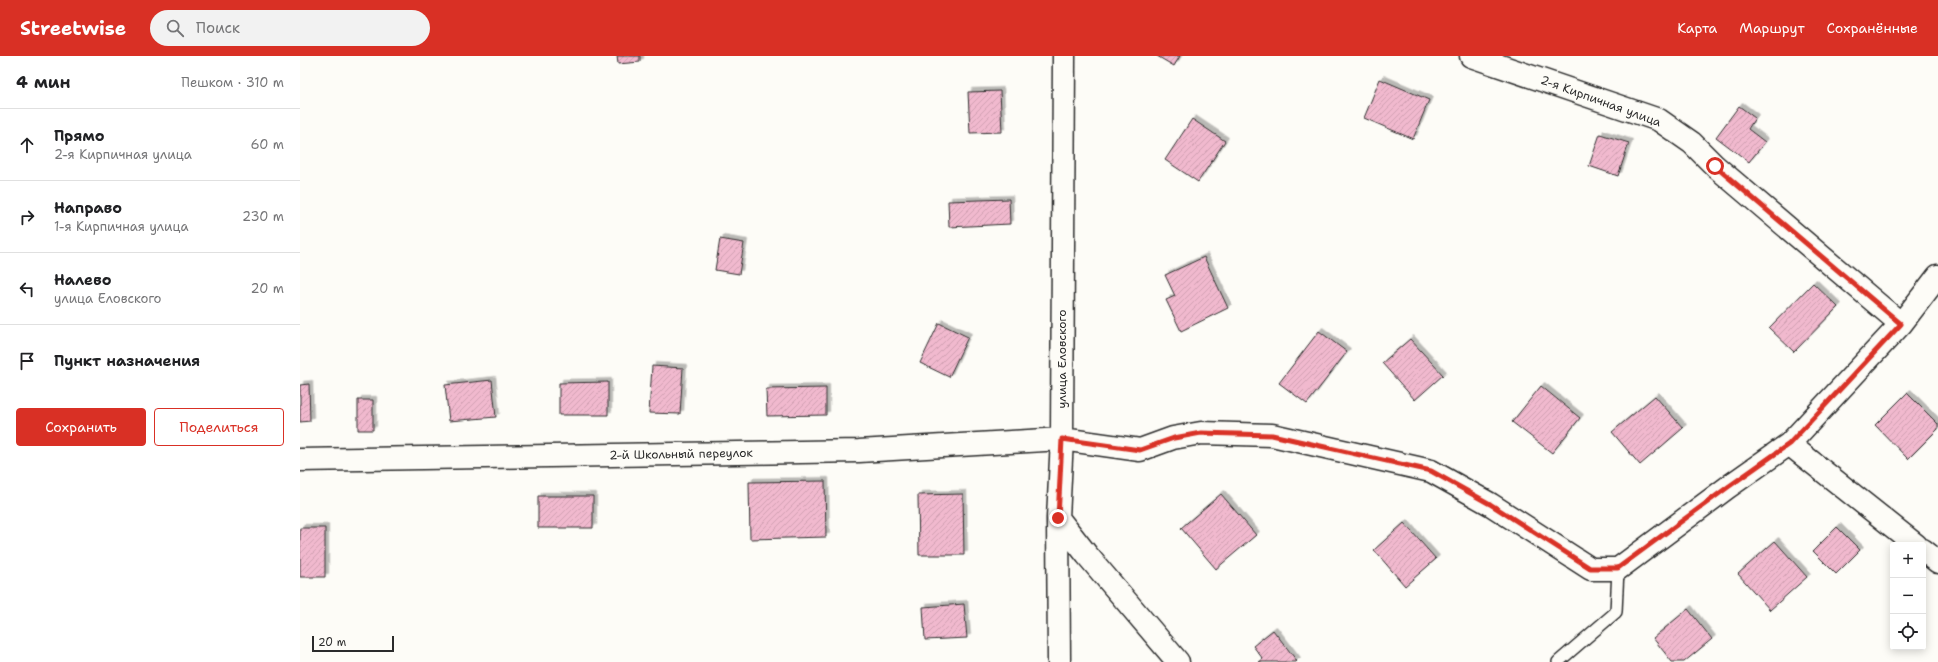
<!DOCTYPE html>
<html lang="ru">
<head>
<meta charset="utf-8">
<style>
  body { margin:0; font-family:"Shantell Sans",sans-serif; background:#f2f2f2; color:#202124 }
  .controls { position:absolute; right:12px; bottom:12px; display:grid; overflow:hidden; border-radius:4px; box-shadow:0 2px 10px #0003 }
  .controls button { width:36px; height:36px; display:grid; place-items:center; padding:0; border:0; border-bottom:1px solid #e0e0e0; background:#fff; color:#202124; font:20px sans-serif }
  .scale { position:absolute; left:12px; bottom:10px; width:82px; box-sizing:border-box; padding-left:4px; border:2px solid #2b2b2b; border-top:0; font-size:11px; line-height:14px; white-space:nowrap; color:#2b2b2b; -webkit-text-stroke:3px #fdfcf7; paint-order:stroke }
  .stop { position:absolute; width:12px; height:12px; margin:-9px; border:3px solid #d93025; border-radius:50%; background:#fff }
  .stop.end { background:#d93025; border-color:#fff; box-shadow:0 1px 4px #0008 }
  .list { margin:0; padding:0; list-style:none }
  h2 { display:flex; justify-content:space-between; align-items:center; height:52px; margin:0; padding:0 16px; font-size:17px }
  h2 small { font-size:13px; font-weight:400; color:#757577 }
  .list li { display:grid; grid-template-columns:26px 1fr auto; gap:12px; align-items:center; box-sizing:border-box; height:72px; padding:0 16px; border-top:1px solid #e0e0e0 }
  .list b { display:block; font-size:15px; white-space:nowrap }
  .list p { margin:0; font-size:13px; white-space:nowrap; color:#757577 }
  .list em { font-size:13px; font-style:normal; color:#757577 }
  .actions { display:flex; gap:8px; padding:12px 16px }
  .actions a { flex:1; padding:9px 0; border:1px solid #d93025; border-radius:4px; text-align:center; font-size:14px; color:#d93025 }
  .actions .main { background:#d93025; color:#fff }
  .icon { flex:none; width:22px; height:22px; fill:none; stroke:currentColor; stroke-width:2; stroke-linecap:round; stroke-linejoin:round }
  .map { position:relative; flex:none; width:1638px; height:606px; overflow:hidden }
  header { display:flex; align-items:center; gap:24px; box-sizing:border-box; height:56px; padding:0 20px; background:#d93025; color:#fff }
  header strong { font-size:19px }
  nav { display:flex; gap:22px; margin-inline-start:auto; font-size:14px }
  .search { width:280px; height:36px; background:#f2f2f2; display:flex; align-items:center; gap:10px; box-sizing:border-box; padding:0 14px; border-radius:22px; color:#757577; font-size:15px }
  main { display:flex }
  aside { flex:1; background:#fff }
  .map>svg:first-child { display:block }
  .building { fill:url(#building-hatch); stroke:#2b2b2b; filter:url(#shadow) }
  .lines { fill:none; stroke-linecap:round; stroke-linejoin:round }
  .service-casing { stroke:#2b2b2b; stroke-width:14 }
  .minor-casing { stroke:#2b2b2b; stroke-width:25 }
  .service { stroke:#fdfcf7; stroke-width:11 }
  .minor { stroke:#fdfcf7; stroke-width:22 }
  .route { stroke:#d93025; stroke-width:5 }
  .labels { text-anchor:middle; stroke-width:3; stroke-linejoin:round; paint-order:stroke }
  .street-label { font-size:12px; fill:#2b2b2b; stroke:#fdfcf7 }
</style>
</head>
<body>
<header>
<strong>Streetwise</strong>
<div class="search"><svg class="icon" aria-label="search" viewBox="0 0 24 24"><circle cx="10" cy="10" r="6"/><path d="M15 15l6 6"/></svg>Поиск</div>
<nav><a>Карта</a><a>Маршрут</a><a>Сохранённые</a></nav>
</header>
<main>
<aside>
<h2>4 мин<small>Пешком · 310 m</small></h2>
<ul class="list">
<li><svg class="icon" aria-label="ahead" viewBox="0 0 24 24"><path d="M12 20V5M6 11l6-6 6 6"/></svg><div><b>Прямо</b><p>2-я Кирпичная улица</p></div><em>60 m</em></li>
<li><svg class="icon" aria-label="right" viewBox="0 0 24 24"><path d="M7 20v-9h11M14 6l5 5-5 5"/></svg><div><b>Направо</b><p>1-я Кирпичная улица</p></div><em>230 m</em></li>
<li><svg class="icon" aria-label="left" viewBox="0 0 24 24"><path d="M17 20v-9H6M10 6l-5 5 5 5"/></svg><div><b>Налево</b><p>улица Еловского</p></div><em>20 m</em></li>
<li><svg class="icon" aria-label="arrive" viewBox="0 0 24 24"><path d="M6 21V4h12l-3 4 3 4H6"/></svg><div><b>Пункт назначения</b></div></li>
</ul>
<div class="actions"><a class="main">Сохранить</a><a>Поделиться</a></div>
</aside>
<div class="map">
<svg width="1638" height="606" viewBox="0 0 1638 606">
  <defs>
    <pattern id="building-hatch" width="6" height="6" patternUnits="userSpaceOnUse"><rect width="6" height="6" fill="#f1b9ce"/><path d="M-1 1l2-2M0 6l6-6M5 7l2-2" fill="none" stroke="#cf9fb1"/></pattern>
    <filter id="shadow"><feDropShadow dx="3.5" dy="-3.5" stdDeviation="0" flood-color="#0004"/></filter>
  </defs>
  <rect width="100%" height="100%" fill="#fdfcf7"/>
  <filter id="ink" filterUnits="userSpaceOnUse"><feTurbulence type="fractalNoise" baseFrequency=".025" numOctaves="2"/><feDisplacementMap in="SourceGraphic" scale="8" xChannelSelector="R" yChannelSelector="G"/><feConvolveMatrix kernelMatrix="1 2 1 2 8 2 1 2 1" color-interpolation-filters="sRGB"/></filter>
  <g filter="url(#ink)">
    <!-- building -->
    <path class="building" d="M317,0H340V6L318,8Z
      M857,0H880L874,10Z
      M1080,23L1129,44L1113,83L1064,62Z
      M700,35L702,76L670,77L668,36Z
      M1439,50L1455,62L1448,73L1465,86L1449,106L1416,81Z
      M892,63L925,85L898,126L865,104Z
      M1300,78L1329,87L1318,120L1289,110Z
      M709,143L710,168L649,171L648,145Z
      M420,183L444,187L439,218L415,214Z
      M904,201L928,252L881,275L866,244L875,240L865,219Z
      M1513,227L1538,251L1494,296L1469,272Z
      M639,267L668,281L649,321L620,307Z
      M1019,275L1047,296L1007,348L979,327Z
      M1110,283L1143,319L1115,344L1082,307Z
      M352,310L383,312L380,358L349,357Z
      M192,324L196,361L149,365L145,329Z
      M308,326V359H259V327Z
      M9,328L10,365L0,366V329Z
      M1241,330L1280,362L1252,397L1212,366Z
      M526,332V359L467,360L466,333Z
      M1607,337L1638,368V373L1608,403L1575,369Z
      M1355,340L1383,372L1340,409L1312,376Z
      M58,344H73V374H58Z
      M525,425L526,481L450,483L449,426Z
      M663,438L664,499H619L618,439Z
      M921,438L956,479L916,513L881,472Z
      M238,440H293V472H238Z
      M1104,467L1136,503L1105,530L1074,494Z
      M1537,471L1560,494L1536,518L1513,495Z
      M0,472H25V521H0Z
      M1475,485L1507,521L1470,554L1438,518Z
      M664,548L667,582L625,584L623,551Z
      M1388,553L1412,583L1384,606H1372L1353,582Z
      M973,574L997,605L996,606H959L963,603L953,590Z"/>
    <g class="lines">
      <defs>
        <path id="service" d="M1258,606L1316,556L1318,513"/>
        <path id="minor" d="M1171,0L1359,64L1392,87L1415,110L1601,268
          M1489,388L1616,489
          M0,404L559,395L762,383L840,394L873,382L901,377L972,379L1131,415L1190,448L1291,513H1318L1428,431L1489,388L1601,268L1638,220
          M758,462L787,499L878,606
          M1623,494L1638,506
          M759,606L758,462L762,383L764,0"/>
      </defs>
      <!-- service casing -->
      <use href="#service" class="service-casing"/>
      <!-- minor casing -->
      <use href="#minor" class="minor-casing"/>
      <!-- service -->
      <use href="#service" class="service"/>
      <!-- minor -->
      <use href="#minor" class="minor"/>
    </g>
  </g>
  <g class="lines" filter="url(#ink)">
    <!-- route -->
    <path class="route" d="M758,462L762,383L840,394L874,382L901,377L972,379L1131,415L1190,448L1290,512H1318L1428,431L1489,388L1601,268L1415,110"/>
  </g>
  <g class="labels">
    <!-- street labels -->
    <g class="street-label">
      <text transform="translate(1301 45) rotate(20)" y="4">2-я Кирпичная улица</text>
      <text transform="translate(762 303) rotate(-90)" y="4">улица Еловского</text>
      <text transform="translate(381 398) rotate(-1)" y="4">2-й Школьный переулок</text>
    </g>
  </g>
</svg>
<div class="controls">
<button>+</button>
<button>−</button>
<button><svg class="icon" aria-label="locate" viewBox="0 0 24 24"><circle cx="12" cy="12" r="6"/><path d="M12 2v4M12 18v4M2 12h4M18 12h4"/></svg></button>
</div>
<div class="scale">20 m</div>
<div class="stop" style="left:1415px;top:110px"></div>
<div class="stop end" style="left:758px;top:462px"></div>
</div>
</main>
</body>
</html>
